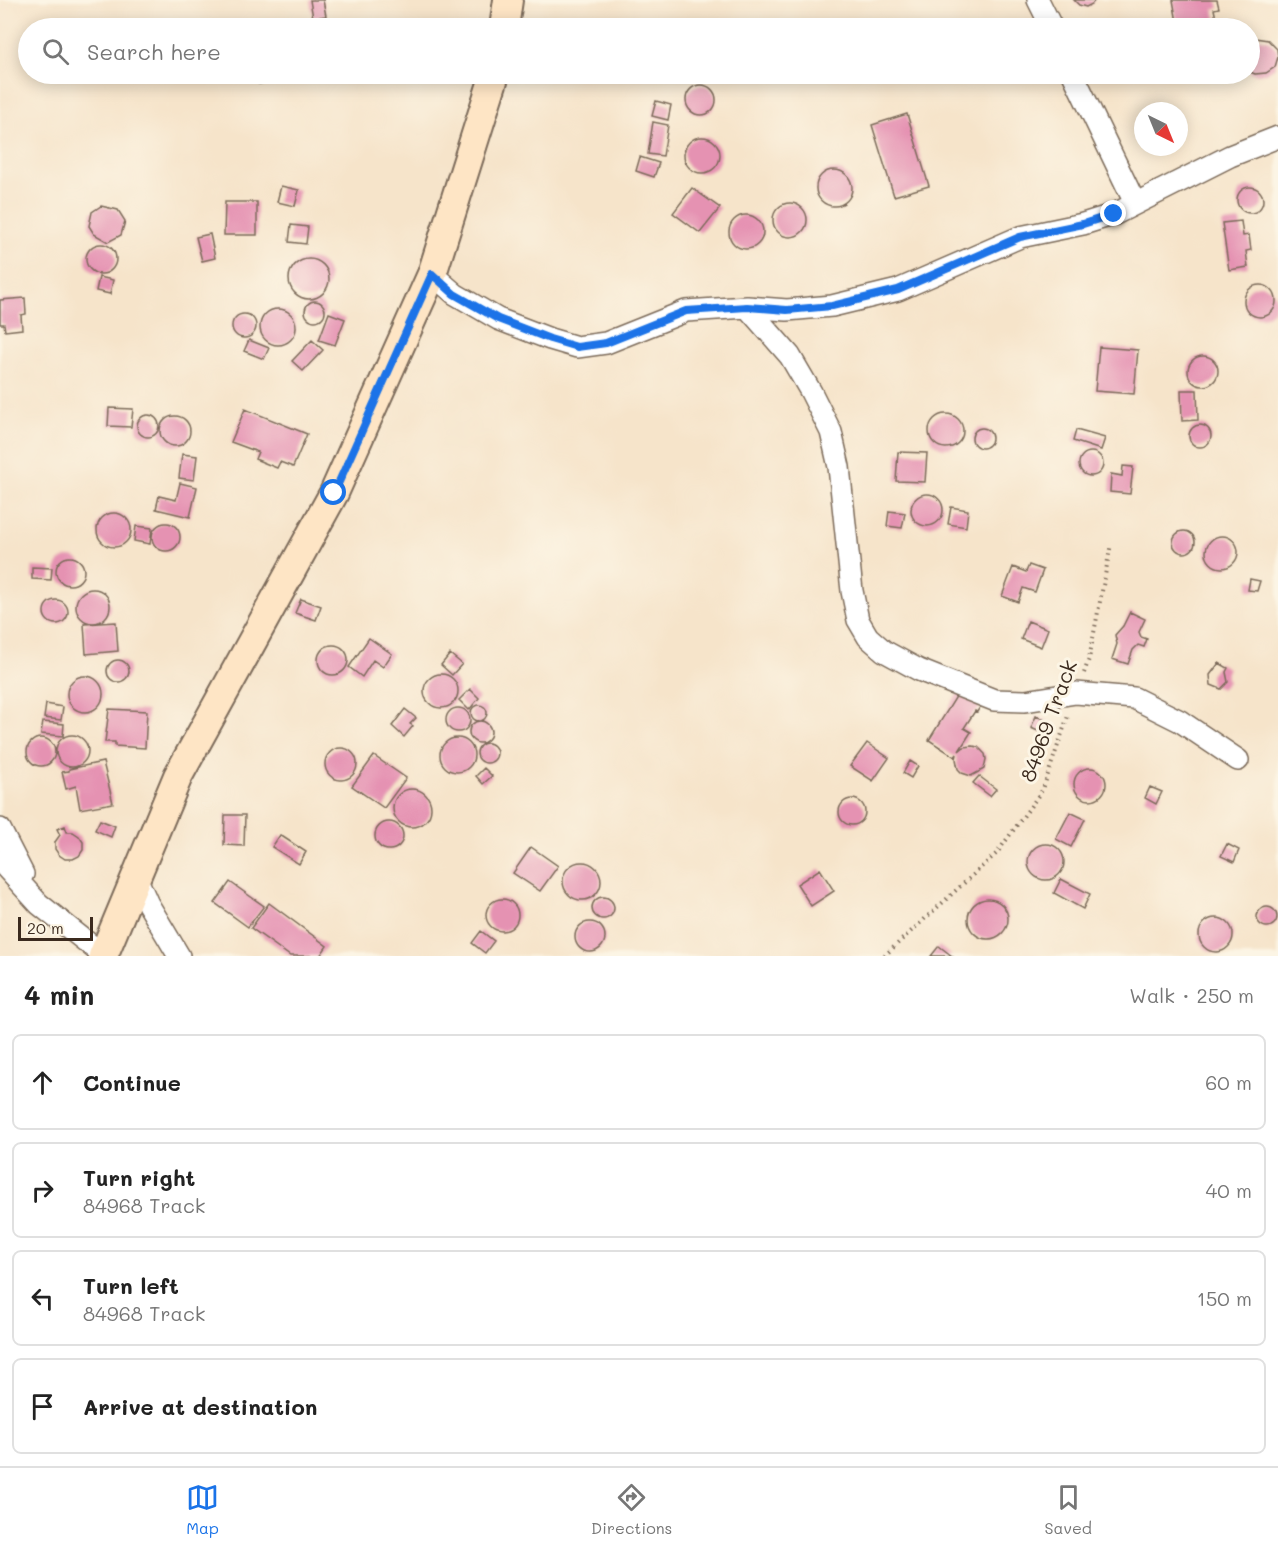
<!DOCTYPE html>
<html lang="en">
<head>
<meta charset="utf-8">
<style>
  body { margin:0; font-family:Mali,sans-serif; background:#f6f6f6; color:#222 }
  .compass { position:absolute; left:1134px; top:102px; width:54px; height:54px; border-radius:50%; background:#fff; box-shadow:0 3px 15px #0003; rotate:137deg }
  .scale { position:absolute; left:18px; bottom:15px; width:75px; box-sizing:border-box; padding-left:6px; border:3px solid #3b2a1e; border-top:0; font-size:16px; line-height:21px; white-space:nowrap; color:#3b2a1e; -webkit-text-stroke:4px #fcf5e5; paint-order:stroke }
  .stop { position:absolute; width:18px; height:18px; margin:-14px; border:4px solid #1a73e8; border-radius:50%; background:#fff }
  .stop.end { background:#1a73e8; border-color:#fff; box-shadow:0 2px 6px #0008 }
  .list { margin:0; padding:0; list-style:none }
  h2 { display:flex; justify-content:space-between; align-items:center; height:78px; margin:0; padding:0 24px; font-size:26px }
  h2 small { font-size:20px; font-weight:400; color:#767676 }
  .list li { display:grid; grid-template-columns:39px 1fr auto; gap:18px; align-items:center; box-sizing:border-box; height:96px; margin:0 12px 12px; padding:0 12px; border:2px solid #e0e0e0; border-radius:9px }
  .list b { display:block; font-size:22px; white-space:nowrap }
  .list p { margin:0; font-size:20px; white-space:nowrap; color:#767676 }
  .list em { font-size:20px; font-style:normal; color:#767676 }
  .icon { flex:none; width:33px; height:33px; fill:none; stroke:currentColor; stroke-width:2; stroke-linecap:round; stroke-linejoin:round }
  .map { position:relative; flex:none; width:1278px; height:956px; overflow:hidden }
  .search { position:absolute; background:#fff; box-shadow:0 3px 15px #0003; left:18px; right:18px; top:18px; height:66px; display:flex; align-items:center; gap:15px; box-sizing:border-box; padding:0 21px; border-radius:33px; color:#767676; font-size:22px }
  .sheet { height:510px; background:#fff }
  nav { display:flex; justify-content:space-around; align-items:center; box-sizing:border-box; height:84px; border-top:2px solid #e0e0e0; background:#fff; font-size:16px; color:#767676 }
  nav a { display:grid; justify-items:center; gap:3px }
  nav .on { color:#1a73e8 }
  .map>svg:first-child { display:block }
  .building { fill:#e592b2 }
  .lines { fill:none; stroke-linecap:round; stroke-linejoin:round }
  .street-casing { stroke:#7c6b5a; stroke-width:24 }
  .secondary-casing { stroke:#7c6b5a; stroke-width:32 }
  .path { stroke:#7c6b5a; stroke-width:4; stroke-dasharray:1.5 4.5; stroke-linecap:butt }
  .street { stroke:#fff; stroke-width:21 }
  .secondary { stroke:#fee5c5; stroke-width:28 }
  .route { stroke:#1a73e8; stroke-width:8 }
  .labels { text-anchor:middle; stroke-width:6; stroke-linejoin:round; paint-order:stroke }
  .street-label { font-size:21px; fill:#3b2a1e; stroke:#fcf5e5 }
</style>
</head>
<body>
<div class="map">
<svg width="1278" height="956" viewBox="0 0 1278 956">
  <rect width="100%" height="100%" fill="#fcf5e5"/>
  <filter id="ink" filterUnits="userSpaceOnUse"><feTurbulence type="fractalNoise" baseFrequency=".0167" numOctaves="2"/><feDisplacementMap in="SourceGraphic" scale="12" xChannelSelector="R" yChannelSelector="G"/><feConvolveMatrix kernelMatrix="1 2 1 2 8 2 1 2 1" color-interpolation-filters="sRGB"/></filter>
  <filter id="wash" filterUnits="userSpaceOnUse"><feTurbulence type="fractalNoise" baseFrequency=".008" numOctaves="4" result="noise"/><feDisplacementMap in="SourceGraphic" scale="24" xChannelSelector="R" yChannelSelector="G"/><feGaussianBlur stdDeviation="1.35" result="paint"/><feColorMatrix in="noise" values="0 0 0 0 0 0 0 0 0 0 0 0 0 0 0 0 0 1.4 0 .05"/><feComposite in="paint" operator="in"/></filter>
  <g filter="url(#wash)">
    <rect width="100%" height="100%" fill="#f6e4ca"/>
    <g id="blocks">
      <!-- building -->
      <path class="building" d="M310,0H323L326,16L313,18Z
        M1074,0H1095L1092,4L1086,7L1079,5Z
        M1173,0H1217L1219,8L1214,9L1218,28H1178Z
        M325,21L333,24L337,28H312L316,24Z
        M1255,38L1268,40L1277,49L1278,57L1275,67L1266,73L1255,74L1250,72V41Z
        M245,74H275L269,82L259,84L250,80Z
        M686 100a15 15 0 1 1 30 0a15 15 0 1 1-30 0Z
        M656,101L671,105L668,120L652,116Z
        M907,114L929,186L894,196L872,125Z
        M653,122L668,125L663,156L648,154Z
        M684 155a18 18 0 1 1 36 0a18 18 0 1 1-36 0Z
        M640,157L659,163L654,177L636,171Z
        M816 188a18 18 0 1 1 36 0a18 18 0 1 1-36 0Z
        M281,186L299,190L295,206L277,202Z
        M1237 200a13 13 0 1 1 26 0a13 13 0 1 1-26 0Z
        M692,188L720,208L700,233L673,213Z
        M225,202H257V235H224Z
        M773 220a17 17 0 1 1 34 0a17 17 0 1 1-34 0Z
        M101,206L118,210L125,221L121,235L108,242L94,234L89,226L92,212Z
        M729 232a17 17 0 1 1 34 0a17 17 0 1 1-34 0Z
        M1241,221L1243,236L1249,235L1251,250L1246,251L1248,267L1229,270L1222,223Z
        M291,225L308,227L306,244L289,242Z
        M210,234L215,258L202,261L196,237Z
        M86 259a15 15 0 1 1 30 0a15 15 0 1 1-30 0Z
        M289 279a20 20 0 1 1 40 0a20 20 0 1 1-40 0Z
        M99,277L113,280L110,294L96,291Z
        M1244 301a16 16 0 1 1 32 0a16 16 0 1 1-32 0Z
        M25,298L26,314L21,315L22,329L5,331L4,324H0V300Z
        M305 311a10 10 0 1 1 20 0a10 10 0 1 1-20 0Z
        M260 327a18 18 0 1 1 36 0a18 18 0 1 1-36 0Z
        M329,313L345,319L335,345L319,340Z
        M232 326a12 12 0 1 1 24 0a12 12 0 1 1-24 0Z
        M249,340L269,348L264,359L244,351Z
        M312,340L323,350L303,371L292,361Z
        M1099,347L1138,350L1134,394L1095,391Z
        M1188 371a15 15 0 1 1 30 0a15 15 0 1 1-30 0Z
        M1181,390H1197L1198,420L1182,421Z
        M109,408L133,409L131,427L108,426Z
        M245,409L307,434L293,467L280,462L277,468L255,459L258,452L231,442Z
        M929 431a17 17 0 1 1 34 0a17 17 0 1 1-34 0Z
        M137 426a11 11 0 1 1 22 0a11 11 0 1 1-22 0Z
        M160 431a15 15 0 1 1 30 0a15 15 0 1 1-30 0Z
        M1189 436a11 11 0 1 1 22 0a11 11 0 1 1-22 0Z
        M972 438a10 10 0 1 1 20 0a10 10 0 1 1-20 0Z
        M1076,430L1105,438L1101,450L1073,441Z
        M1079 464a12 12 0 1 1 24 0a12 12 0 1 1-24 0Z
        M898,452L927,453L925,482L896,481Z
        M182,454L197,456L194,480L179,478Z
        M1123,466L1133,467L1130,494L1110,492L1111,474L1122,476Z
        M180,483L197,487L190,517L156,509L159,496L176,500Z
        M911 510a16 16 0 1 1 32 0a16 16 0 1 1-32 0Z
        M951,507L968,510L966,527L948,524Z
        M889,511L905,513L902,528L887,526Z
        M97 530a17 17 0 1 1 34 0a17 17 0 1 1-34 0Z
        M152 537a14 14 0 1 1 28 0a14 14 0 1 1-28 0Z
        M136,526L152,528L150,544L134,541Z
        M1173 542a11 11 0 1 1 22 0a11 11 0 1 1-22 0Z
        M1206 552a16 16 0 1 1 32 0a16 16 0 1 1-32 0Z
        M56 571a14 14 0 1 1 28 0a14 14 0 1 1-28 0Z
        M1029,565L1043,570L1035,592L1023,588L1018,602L1002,596L1013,567L1026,572Z
        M32,567L52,568L51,580L32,579Z
        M1250,579L1260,581L1257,591L1248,590Z
        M76 606a17 17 0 1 1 34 0a17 17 0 1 1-34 0Z
        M301,599L321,606L316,620L295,613Z
        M44 612a12 12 0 1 1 24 0a12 12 0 1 1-24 0Z
        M1130,612L1145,619L1139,632L1141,637L1147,639L1144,647L1138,645L1133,650L1128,664L1112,659L1117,644L1115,635L1123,626Z
        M1028,621L1048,629L1041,647L1021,639Z
        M116,622L118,651L86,654L84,624Z
        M369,638L392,654L383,667L373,660L362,677L349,667Z
        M318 660a15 15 0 1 1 30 0a15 15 0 1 1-30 0Z
        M450,654L462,664L452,675L441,665Z
        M107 671a11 11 0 1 1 22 0a11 11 0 1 1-22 0Z
        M1219,663L1228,668L1226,672L1228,682L1221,689L1211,685L1210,675Z
        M424 691a17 17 0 1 1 34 0a17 17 0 1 1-34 0Z
        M67 694a18 18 0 1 1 36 0a18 18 0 1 1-36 0Z
        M470,689L479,698L469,710L459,700Z
        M960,690L982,704L977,712L975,711L964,728L971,732L959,751L964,747L973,746L978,747L985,754L986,759L984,769L971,776L962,773L958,769L956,759L957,754L955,757L929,740Z
        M46,704L63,707L61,720L44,718Z
        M471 713a8 8 0 1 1 16 0a8 8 0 1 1-16 0Z
        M446 720a12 12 0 1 1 24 0a12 12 0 1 1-24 0Z
        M109,709L147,711L145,748L115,746V742H105Z
        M405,709L416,718L410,724L413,726L404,737L392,726Z
        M1036,716L1050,722L1045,734L1031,728Z
        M469 732a11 11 0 1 1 22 0a11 11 0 1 1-22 0Z
        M43,722L64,724L63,736L41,734Z
        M56 751a16 16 0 1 1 32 0a16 16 0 1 1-32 0Z
        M440 755a17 17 0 1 1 34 0a17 17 0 1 1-34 0Z
        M27 752a14 14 0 1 1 28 0a14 14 0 1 1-28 0Z
        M477 753a10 10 0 1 1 20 0a10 10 0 1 1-20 0Z
        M867,743L889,758L873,781L850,766Z
        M325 764a16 16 0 1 1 32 0a16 16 0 1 1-32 0Z
        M374,756L406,778L384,808L352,786Z
        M910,761L918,766L911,778L903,773Z
        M103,762L113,803L80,809L76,786L66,789L62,772L69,771V769Z
        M1074 784a16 16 0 1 1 32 0a16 16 0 1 1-32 0Z
        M484,768L492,776L483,784L476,776Z
        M979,776L996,789L990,796L973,783Z
        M1150,787L1162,792L1156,804L1145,798Z
        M393 808a19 19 0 1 1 38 0a19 19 0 1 1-38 0Z
        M839 812a13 13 0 1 1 26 0a13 13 0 1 1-26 0Z
        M1070,812L1085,819L1071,847L1056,839Z
        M225,815H245L244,846L224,845Z
        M100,820L115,826L111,837L95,830Z
        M375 836a14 14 0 1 1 28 0a14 14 0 1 1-28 0Z
        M65,826L67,832H73L79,836L83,842V850L79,856L73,859H65L59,855L55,849V842L60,835L57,829Z
        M280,835L306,852L299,864L272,847Z
        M1227,844L1239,850L1234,862L1221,856Z
        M1028 862a18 18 0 1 1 36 0a18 18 0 1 1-36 0Z
        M531,847L558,866L540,891L513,873Z
        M563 881a19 19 0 1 1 38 0a19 19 0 1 1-38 0Z
        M820,869L834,891L811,906L797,884Z
        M1061,879L1090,894L1083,909L1054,893Z
        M230,882L264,906L248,927L215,903Z
        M592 908a11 11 0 1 1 22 0a11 11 0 1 1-22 0Z
        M486 915a16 16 0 1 1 32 0a16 16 0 1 1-32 0Z
        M968 919a20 20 0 1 1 40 0a20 20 0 1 1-40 0Z
        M269,903L327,946L320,956H290L251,928Z
        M1257 917a10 10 0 1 1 20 0a10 10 0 1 1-20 0Z
        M1199 935a17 17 0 1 1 34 0a17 17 0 1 1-34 0Z
        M575 937a15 15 0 1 1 30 0a15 15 0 1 1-30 0Z
        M481,931L494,941L485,953L472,943Z
        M939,946L952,956H931Z"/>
    </g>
  </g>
  <g filter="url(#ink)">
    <use href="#blocks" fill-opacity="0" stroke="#7c6b5a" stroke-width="1.5"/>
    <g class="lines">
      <defs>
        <path id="street" d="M1038,0L1052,28
          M1073,74L1135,203
          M432,274L455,294L498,319L550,339L577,347L606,343L686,311L747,307L787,310L832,306L898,290L1020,237L1083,224L1115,214L1230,156L1278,137
          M747,307L790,356L811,392L831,432L839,467L852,591L858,620L868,637L884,651L919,670L994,700L1025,701L1076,693L1134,698L1180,721L1238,760
          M0,829L23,874
          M0,861L39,904L103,955
          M136,877L148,904L179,956"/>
        <path id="secondary" d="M504,28L508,0
          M103,956L178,776L334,493L432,274L495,74"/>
      </defs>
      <!-- street casing -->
      <use href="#street" class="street-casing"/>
      <!-- secondary casing -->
      <use href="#secondary" class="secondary-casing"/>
      <!-- path -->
      <path class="path" d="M1084,673L1089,659L1111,544
        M884,956L997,853L1043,789L1068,716"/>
      <!-- street -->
      <use href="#street" class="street"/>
      <!-- secondary -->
      <use href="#secondary" class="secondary"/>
    </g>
  </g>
  <g class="lines" filter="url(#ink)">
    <!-- route -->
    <path class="route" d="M334,493L432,274L454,294L498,319L550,339L577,347L606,343L686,311L747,307L787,310L832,306L898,290L1020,237L1083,224L1114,214"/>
  </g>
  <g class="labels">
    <!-- street labels -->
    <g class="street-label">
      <text transform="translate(1049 721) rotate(-70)" y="7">84969 Track</text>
    </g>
  </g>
</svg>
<svg class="compass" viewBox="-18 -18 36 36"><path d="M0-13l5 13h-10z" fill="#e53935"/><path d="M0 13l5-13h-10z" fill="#767676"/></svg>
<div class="scale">20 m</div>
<div class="stop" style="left:334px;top:493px"></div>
<div class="stop end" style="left:1114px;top:214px"></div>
<div class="search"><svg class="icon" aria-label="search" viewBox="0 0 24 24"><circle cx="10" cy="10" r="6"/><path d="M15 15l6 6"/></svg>Search here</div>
</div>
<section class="sheet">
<h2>4 min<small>Walk · 250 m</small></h2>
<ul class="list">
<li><svg class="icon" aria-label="ahead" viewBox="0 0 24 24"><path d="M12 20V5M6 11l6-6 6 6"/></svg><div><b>Continue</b></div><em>60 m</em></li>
<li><svg class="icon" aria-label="right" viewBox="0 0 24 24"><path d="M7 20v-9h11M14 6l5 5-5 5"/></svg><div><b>Turn right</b><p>84968 Track</p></div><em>40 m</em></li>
<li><svg class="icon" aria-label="left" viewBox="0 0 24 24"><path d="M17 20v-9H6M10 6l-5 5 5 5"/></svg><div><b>Turn left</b><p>84968 Track</p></div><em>150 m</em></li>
<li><svg class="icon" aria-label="arrive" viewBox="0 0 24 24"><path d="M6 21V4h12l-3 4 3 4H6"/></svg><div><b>Arrive at destination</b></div></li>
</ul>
</section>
<nav>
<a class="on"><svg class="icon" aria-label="map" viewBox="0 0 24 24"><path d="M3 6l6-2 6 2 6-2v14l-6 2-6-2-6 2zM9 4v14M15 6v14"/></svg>Map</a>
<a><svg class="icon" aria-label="directions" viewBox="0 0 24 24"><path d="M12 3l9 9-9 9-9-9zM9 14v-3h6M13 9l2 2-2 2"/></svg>Directions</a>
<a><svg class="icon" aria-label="saved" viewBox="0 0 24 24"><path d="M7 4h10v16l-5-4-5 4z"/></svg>Saved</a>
</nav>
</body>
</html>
